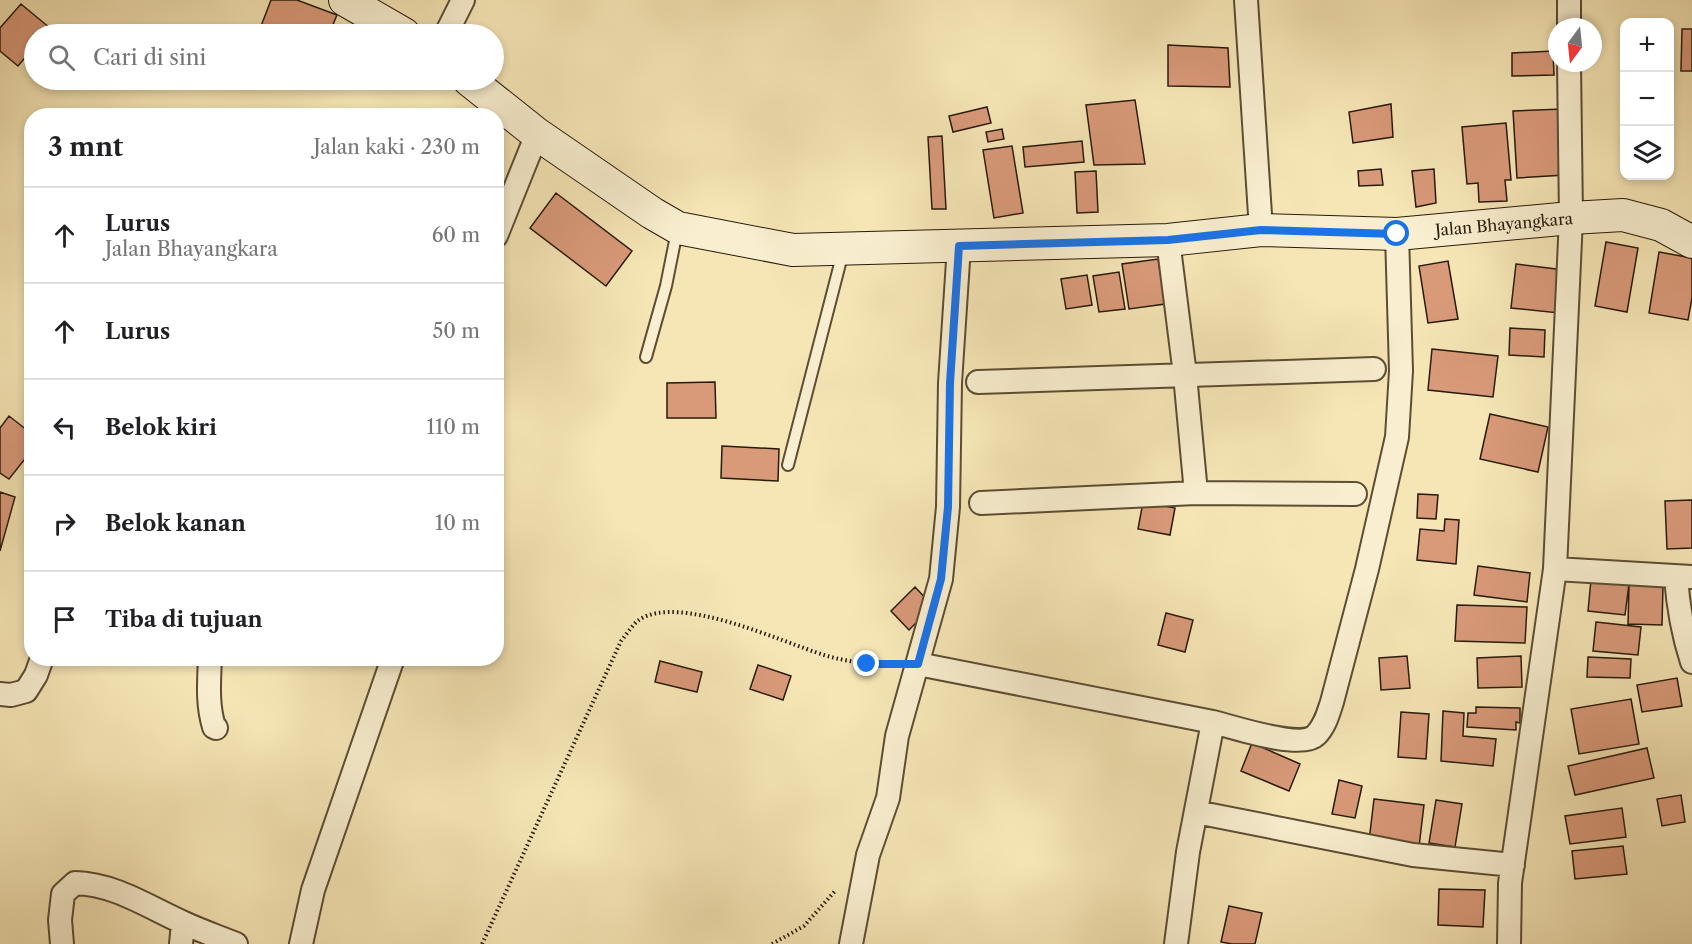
<!DOCTYPE html>
<html lang="id">
<head>
<meta charset="utf-8">
<style>
  body { margin:0; font-family:"Libre Caslon Text",serif; background:#f6f6f6; color:#202124 }
  .controls { position:absolute; right:18px; top:18px; display:grid; overflow:hidden; border-radius:12px; box-shadow:0 3px 9px #0003 }
  .controls button { width:54px; height:54px; display:grid; place-items:center; padding:0; border:0; border-bottom:2px solid #e0e0e0; background:#fff; color:#202124; font:30px sans-serif }
  .compass { position:absolute; left:1548px; top:18px; width:54px; height:54px; border-radius:50%; background:#fff; box-shadow:0 3px 9px #0003; rotate:195deg }
  .stop { position:absolute; width:18px; height:18px; margin:-14px; border:4px solid #1a73e8; border-radius:50%; background:#fff }
  .stop.end { background:#1a73e8; border-color:#fff; box-shadow:0 2px 6px #0008 }
  .list { margin:0; padding:0; list-style:none }
  h2 { display:flex; justify-content:space-between; align-items:center; height:78px; margin:0; padding:0 24px; font-size:26px }
  h2 small { font-size:20px; font-weight:400; color:#757577 }
  .list li { display:grid; grid-template-columns:39px 1fr auto; gap:18px; align-items:center; box-sizing:border-box; height:96px; padding:0 24px; border-top:2px solid #e0e0e0 }
  .list b { display:block; font-size:22px; white-space:nowrap }
  .list p { margin:0; font-size:20px; white-space:nowrap; color:#757577 }
  .list em { font-size:20px; font-style:normal; color:#757577 }
  .icon { flex:none; width:33px; height:33px; fill:none; stroke:currentColor; stroke-width:2; stroke-linecap:round; stroke-linejoin:round }
  .map { position:relative; flex:none; width:1692px; height:944px; overflow:hidden }
  .search { position:absolute; background:#fff; box-shadow:0 3px 9px #0003; left:24px; top:24px; width:480px; height:66px; display:flex; align-items:center; gap:15px; box-sizing:border-box; padding:0 21px; border-radius:33px; color:#757577; font-size:22px }
  .panel { position:absolute; background:#fff; box-shadow:0 3px 9px #0003; left:24px; top:108px; width:480px; height:558px; border-radius:24px }
  .map>svg:first-child { display:block }
  .building { fill:#d99a7a; stroke:#281a09; stroke-width:1.5 }
  .lines { fill:none; stroke-linecap:round; stroke-linejoin:round }
  .lane-casing { stroke:#5c4d34; stroke-width:14 }
  .street-casing { stroke:#5c4d34; stroke-width:26 }
  .secondary-casing { stroke:#281a09; stroke-width:34 }
  .path { stroke:#281a09; stroke-width:4; stroke-dasharray:1.5 3; stroke-linecap:butt }
  .lane { stroke:#f9efd0; stroke-width:10 }
  .street { stroke:#f9efd0; stroke-width:22 }
  .secondary { stroke:#f9efd0; stroke-width:32 }
  .route { stroke:#1a73e8; stroke-width:8 }
  .labels { text-anchor:middle; stroke-width:6; stroke-linejoin:round; paint-order:stroke }
  .street-label { font-size:16px; fill:#281a09; stroke:#f9efd0 }
</style>
</head>
<body>
<div class="map">
<svg width="1692" height="944" viewBox="0 0 1692 944">
  <rect width="100%" height="100%" fill="#f6e6b6"/>
  <filter id="stains"><feTurbulence type="fractalNoise" baseFrequency=".00333" numOctaves="4"/><feColorMatrix values="0 0 0 0 .2 0 0 0 0 .09 0 0 0 0 .02 0 0 0 .5 -.17"/></filter>
  <radialGradient id="worn" r=".72"><stop offset=".6" stop-color="#630" stop-opacity="0"/><stop offset="1" stop-color="#630" stop-opacity=".3"/></radialGradient>
  <!-- building -->
  <path class="building" d="M271,0H297L337,15L329,34H258Z
    M21,4L50,28L45,34H34V47L18,66L0,51V28Z
    M1682,29H1692V71H1681Z
    M1168,45L1228,48L1230,87L1168,86Z
    M1553,51L1554,75L1512,76V53Z
    M1135,100L1145,164L1094,165L1086,105Z
    M1391,104L1393,137L1353,143L1349,112Z
    M987,107L991,123L953,132L949,116Z
    M1562,109L1565,175L1517,178L1513,111Z
    M1506,123L1511,180H1505L1507,201L1479,202L1478,183L1467,184L1462,127Z
    M1002,129L1004,139L988,142L986,132Z
    M942,136L946,209H932L928,137Z
    M1082,141L1084,162L1025,167L1023,147Z
    M1012,146L1023,213L994,218L983,150Z
    M1381,169L1383,185L1359,186L1358,171Z
    M1434,169L1436,203L1416,207L1412,171Z
    M1096,171L1098,212L1077,213L1075,172Z
    M556,193L632,251L606,286L530,228Z
    M1606,242L1638,248L1627,312L1595,306Z
    M1659,252L1692,258V298L1688,320L1649,313Z
    M1158,259L1165,304L1129,309L1122,264Z
    M1448,261L1458,319L1428,323L1419,266Z
    M1516,264L1564,270L1559,313L1511,308Z
    M1119,272L1125,309L1099,312L1093,276Z
    M1087,275L1092,305L1066,309L1061,279Z
    M1510,328L1545,330L1544,357L1509,355Z
    M1432,349L1498,356L1493,397L1428,390Z
    M715,382L716,418H667V383Z
    M1490,414L1548,427L1538,472L1480,459Z
    M9,416L32,434V450L9,479L0,473V428Z
    M722,446L779,449L778,481L721,478Z
    M0,492L15,497L0,551Z
    M1418,494L1438,495L1436,519L1417,518Z
    M1692,500V548L1667,549L1665,501Z
    M1143,502L1175,508L1170,535L1138,529Z
    M1445,519L1459,520L1456,564L1417,560L1420,529L1444,531Z
    M1478,566L1530,573L1527,602L1474,595Z
    M1591,580L1629,584L1625,615L1588,611Z
    M1629,585L1663,586L1662,625L1628,624Z
    M915,587L933,606L909,630L891,611Z
    M1457,605L1527,607L1525,643L1455,641Z
    M1166,613L1193,620L1185,652L1158,645Z
    M1596,622L1641,627L1638,655L1593,651Z
    M1407,656L1410,688L1381,690L1379,658Z
    M1521,656L1522,687L1478,688L1477,658Z
    M1588,657L1631,659L1630,678L1587,677Z
    M660,661L702,672L697,692L655,682Z
    M758,665L791,676L783,700L750,689Z
    M1677,678L1682,706L1642,712L1637,685Z
    M1631,699L1639,744L1579,754L1571,709Z
    M1476,707L1520,708V723L1516,722V730L1467,727L1468,713H1476Z
    M1443,711L1464,713L1463,736L1496,739L1493,766L1441,761Z
    M1401,712L1429,714L1426,759L1398,757Z
    M1252,743L1300,764L1289,791L1241,771Z
    M1647,748L1654,778L1575,795L1568,766Z
    M1339,780L1362,786L1355,818L1332,814Z
    M1681,795L1685,822L1662,826L1657,799Z
    M1374,799L1424,805L1419,847L1369,841Z
    M1436,800L1462,804L1455,847L1429,843Z
    M1622,808L1626,837L1570,844L1565,816Z
    M1623,846L1627,874L1575,879L1572,851Z
    M1439,889L1485,890L1483,927L1438,925Z
    M1229,906L1262,913L1255,944H1232L1221,942Z"/>
  <g class="lines">
    <defs>
      <path id="lane" d="M646,357L666,286L677,231
        M788,465L843,252"/>
      <path id="street" d="M1246,0L1261,230
        M1569,27V0
        M446,34L463,0
        M496,236L537,134
        M978,382L1374,369
        M1196,493L1355,494
        M981,503L1196,493L1185,375L1168,240
        M1555,569L1692,577
        M1676,577C1678,606 1683,634 1692,662
        M210,658C209,683 207,704 214,727L216,728
        M918,664L1213,722
        M0,694L11,695L26,691L36,675L42,658
        M1196,812L1413,855L1513,865
        M62,944L60,920L63,894L75,883C115,884 148,907 184,923C201,931 219,937 236,944
        M181,944L183,923
        M301,944L313,890L393,658
        M851,944L868,855L888,798L897,736L941,579L948,507L950,383L959,246
        M1176,944L1188,852L1213,722C1233,727 1302,750 1316,735C1325,726 1328,714 1332,702L1367,569L1397,437L1401,371L1397,234
        M1509,944L1510,883L1555,569L1571,218L1569,63"/>
      <path id="secondary" d="M345,0L404,34
        M469,80L537,134L652,213L678,228L793,250L1168,240L1261,230L1397,234L1571,218L1623,215L1661,225L1692,242"/>
    </defs>
    <!-- lane casing -->
    <use href="#lane" class="lane-casing"/>
    <!-- street casing -->
    <use href="#street" class="street-casing"/>
    <!-- secondary casing -->
    <use href="#secondary" class="secondary-casing"/>
    <!-- path -->
    <path class="path" d="M482,944L621,641C627,634 633,624 639,620C678,593 782,642 824,655C847,662 869,664 892,664
      M772,944L804,926L835,891"/>
    <!-- lane -->
    <use href="#lane" class="lane"/>
    <!-- street -->
    <use href="#street" class="street"/>
    <!-- secondary -->
    <use href="#secondary" class="secondary"/>
  </g>
  <g class="lines">
    <!-- route -->
    <path class="route" d="M867,664H918L941,579L948,507L950,383L959,246L1168,240L1261,230L1397,234"/>
  </g>
  <g class="labels">
    <!-- street labels -->
    <g class="street-label">
      <text transform="translate(1504 224) rotate(-5)" y="6">Jalan Bhayangkara</text>
    </g>
  </g>
  <rect width="100%" height="100%" filter="url(#stains)"/>
  <rect width="100%" height="100%" fill="url(#worn)"/>
</svg>
<div class="controls">
<button>+</button>
<button>−</button>
<button><svg class="icon" aria-label="layers" viewBox="0 0 24 24"><path d="M12 4l9 5-9 5-9-5zM3 14l9 5 9-5"/></svg></button>
</div>
<svg class="compass" viewBox="-18 -18 36 36"><path d="M0-13l5 13h-10z" fill="#e53935"/><path d="M0 13l5-13h-10z" fill="#757577"/></svg>
<div class="stop" style="left:1397px;top:234px"></div>
<div class="stop end" style="left:867px;top:664px"></div>
<div class="search"><svg class="icon" aria-label="search" viewBox="0 0 24 24"><circle cx="10" cy="10" r="6"/><path d="M15 15l6 6"/></svg>Cari di sini</div>
<section class="panel">
<h2>3 mnt<small>Jalan kaki · 230 m</small></h2>
<ul class="list">
<li><svg class="icon" aria-label="ahead" viewBox="0 0 24 24"><path d="M12 20V5M6 11l6-6 6 6"/></svg><div><b>Lurus</b><p>Jalan Bhayangkara</p></div><em>60 m</em></li>
<li><svg class="icon" aria-label="ahead" viewBox="0 0 24 24"><path d="M12 20V5M6 11l6-6 6 6"/></svg><div><b>Lurus</b></div><em>50 m</em></li>
<li><svg class="icon" aria-label="left" viewBox="0 0 24 24"><path d="M17 20v-9H6M10 6l-5 5 5 5"/></svg><div><b>Belok kiri</b></div><em>110 m</em></li>
<li><svg class="icon" aria-label="right" viewBox="0 0 24 24"><path d="M7 20v-9h11M14 6l5 5-5 5"/></svg><div><b>Belok kanan</b></div><em>10 m</em></li>
<li><svg class="icon" aria-label="arrive" viewBox="0 0 24 24"><path d="M6 21V4h12l-3 4 3 4H6"/></svg><div><b>Tiba di tujuan</b></div></li>
</ul>
</section>
</div>
</body>
</html>
